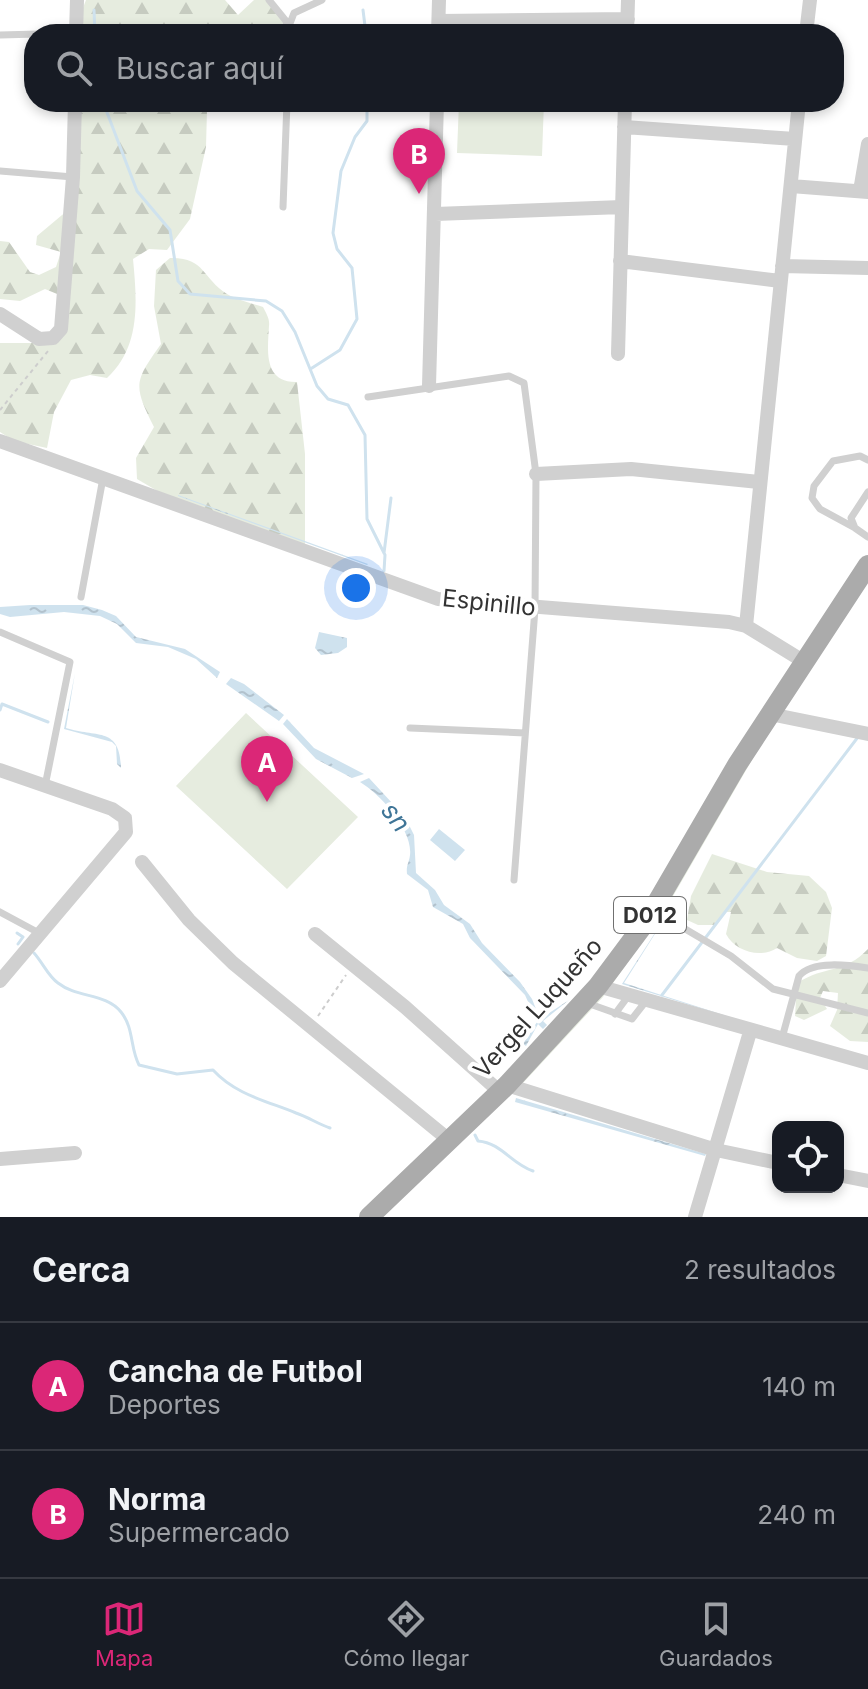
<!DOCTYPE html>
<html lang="es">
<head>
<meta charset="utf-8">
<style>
  body { margin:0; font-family:Inter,sans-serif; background:#242831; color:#f1f3f6 }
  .controls { position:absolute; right:24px; bottom:24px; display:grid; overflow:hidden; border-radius:16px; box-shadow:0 4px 12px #0003 }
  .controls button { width:72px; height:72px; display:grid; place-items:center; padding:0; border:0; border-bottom:2px solid #363941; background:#171b24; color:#f1f3f6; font:40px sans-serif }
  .you { position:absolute; left:356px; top:588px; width:28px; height:28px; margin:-20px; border:6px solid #fff; border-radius:50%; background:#1a73e8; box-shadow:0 0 0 12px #1a73e833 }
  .badge { display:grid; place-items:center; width:52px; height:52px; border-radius:50%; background:#db2777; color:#fff; font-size:26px; font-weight:700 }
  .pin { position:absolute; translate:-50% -66px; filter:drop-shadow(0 2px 4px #0008) }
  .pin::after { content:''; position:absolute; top:42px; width:28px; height:24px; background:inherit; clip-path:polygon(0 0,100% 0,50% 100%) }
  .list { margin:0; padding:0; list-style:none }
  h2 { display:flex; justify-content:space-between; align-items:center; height:104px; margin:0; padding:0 32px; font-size:34px }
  h2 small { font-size:26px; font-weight:400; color:#9ea1a6 }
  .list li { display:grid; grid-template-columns:52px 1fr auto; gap:24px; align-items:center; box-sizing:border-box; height:128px; padding:0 32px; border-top:2px solid #363941 }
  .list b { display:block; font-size:30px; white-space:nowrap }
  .list p { margin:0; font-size:26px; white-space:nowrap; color:#9ea1a6 }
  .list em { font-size:26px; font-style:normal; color:#9ea1a6 }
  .icon { flex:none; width:44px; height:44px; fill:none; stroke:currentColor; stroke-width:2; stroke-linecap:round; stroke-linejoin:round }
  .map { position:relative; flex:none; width:868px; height:1217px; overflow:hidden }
  .search { position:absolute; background:#171b24; box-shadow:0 4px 12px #0003; left:24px; right:24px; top:24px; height:88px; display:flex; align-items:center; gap:20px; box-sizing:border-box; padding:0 28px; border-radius:32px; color:#9ea1a6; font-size:30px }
  .sheet { height:360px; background:#171b24 }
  nav { display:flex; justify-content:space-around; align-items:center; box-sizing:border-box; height:112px; border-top:2px solid #363941; background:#171b24; font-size:22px; color:#9ea1a6 }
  nav a { display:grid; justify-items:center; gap:4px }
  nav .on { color:#db2777 }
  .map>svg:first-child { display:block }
  .forest { fill:url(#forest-firs) }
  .pitch { fill:#e6ecdf }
  .water { fill:url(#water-ripples) }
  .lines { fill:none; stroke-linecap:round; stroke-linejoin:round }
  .stream { stroke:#cfe2ee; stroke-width:3 }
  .path { stroke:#cdcdcd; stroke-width:2; stroke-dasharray:4 4; stroke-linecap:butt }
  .lane { stroke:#d0d0d0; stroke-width:7 }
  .street { stroke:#d0d0d0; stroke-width:14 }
  .primary { stroke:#ababab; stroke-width:20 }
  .labels { text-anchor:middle; stroke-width:8; stroke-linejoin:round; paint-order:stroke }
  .shield { fill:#fff; stroke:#707070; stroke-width:2 }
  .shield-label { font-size:22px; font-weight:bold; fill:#333 }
  .street-label { font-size:24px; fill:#333; stroke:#fff }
  .water-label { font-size:26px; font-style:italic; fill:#3f7597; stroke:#fff }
</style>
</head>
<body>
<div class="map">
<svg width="868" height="1217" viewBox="0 0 868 1217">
  <defs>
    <pattern id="forest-firs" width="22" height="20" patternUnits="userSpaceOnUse" patternTransform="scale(2)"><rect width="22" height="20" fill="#e6ecdf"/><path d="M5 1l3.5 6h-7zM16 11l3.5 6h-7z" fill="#c6cbc0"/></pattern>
    <pattern id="water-ripples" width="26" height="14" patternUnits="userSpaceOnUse" patternTransform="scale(2)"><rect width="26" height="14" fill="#cfe2ee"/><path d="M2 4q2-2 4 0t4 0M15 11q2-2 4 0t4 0" fill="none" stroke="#b2c2cd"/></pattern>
  </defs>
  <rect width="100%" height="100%" fill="#fff"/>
  <!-- forest -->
  <path class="forest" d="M86,0H225L238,15L254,0H271L286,23L284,34H73Z
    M75,102H242L207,110L206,147L190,219L167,250L149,249L133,259C137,301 141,347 107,378L90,375L71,380L54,412L47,448L14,441L0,432V343H42L58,331L62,296L45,289L20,301L0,299V241L9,242L30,272L39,275L56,267L61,252L36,245L37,236L68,210Z
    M170,258C205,257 202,278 227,294C237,300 251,303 263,307C266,313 270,319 269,326C268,348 262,383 297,382L305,454V545L219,527L137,479L136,458L154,427C133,385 134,382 161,344L154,306L156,270Z
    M712,854L767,872L809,876L826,892L832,908L826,956L817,961L797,958L777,948C760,959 735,951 726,934L731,912H724L715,925H698L687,920L691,896Z
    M868,949V1042L850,1041L830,1026L837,1010L838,993L823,991L820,998L827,1009L804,1020L795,1016L797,983C826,965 844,974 868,949Z"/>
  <!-- pitch -->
  <path class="pitch" d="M459,102H544L542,156L457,153Z
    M785,703L665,910L603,997L524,1082L380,1217L523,1080L601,996Z
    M246,713L358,817L287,889L176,786Z"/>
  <!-- water -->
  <path class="water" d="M178,495L368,564L367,565L178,496Z
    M30,605H83L102,610L116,616L136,637L185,649L220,672L217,678L196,659L168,647L136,643L117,624L100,616L64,612L10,617L0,614V607Z
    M319,632L347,638V647L338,653L321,655L315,648Z
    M75,673L66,728C97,738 120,726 121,768L117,764L116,746L112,742L64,729Z
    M231,678L244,684L284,715L279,721L226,684Z
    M287,719L314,748L364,774L352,778L316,759L283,724Z
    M369,778L405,817L414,835L416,873L435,890L444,905L470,924L482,943L520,982L532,999L540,1019L569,1000L543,1021L547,1025L543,1029L538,1024L526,1046L523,1044L537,1022L525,995L470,938L463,924L433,907L428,890L407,874C406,865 409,863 410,855C413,830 380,794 360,782Z
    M439,829L465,850L455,861L430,840Z
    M682,891L624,983L761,1027L622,984Z
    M516,1098L706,1154L705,1156L515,1102Z"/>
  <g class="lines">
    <!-- stream -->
    <path class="stream" d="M94,10L95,34
      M363,10L366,34
      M103,102L137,191L170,230L178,281L190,294L266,301L282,311L295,332L317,386L328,399L348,405L365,435L367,519L385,555L384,571
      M312,368L340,350L357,319L352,268L337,249L333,233L341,171L355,137L367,121V102
      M384,553L391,498
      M0,710L2,704L48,722
      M17,933L23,937L18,944
      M34,953C43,963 48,976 58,983C77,998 106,993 121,1012C134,1028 130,1048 139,1065L177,1074L213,1070C236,1095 267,1101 296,1113C308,1117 318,1124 330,1128
      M662,995L858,737
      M475,1135L478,1141C502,1143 511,1164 533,1171"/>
    <!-- path -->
    <path class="path" d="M0,410L48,351
      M318,1016L346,975"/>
    <!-- lane -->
    <path class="lane" d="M269,0L286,21L289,34
      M289,26L294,13L322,0
      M0,35L76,33
      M0,171L73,177
      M283,207L287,102
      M368,397L509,376L524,383L536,474L535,609L514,880
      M868,492L851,518L855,528L868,537
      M855,528L820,509L812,498L814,486L833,461L860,456L868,460
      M81,597L103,478
      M0,632L70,662L45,786
      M410,728L525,733
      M653,910L731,956L773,989L868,1013
      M0,912L39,933
      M587,1003L632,1019L646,1001
      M615,1014L629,995
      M782,1038L799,976C812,960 849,965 868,968"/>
    <!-- street -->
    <path class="street" d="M439,21L628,19
      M76,34L77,0
      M438,34L439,0
      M627,34L628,0
      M806,34L810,0
      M624,127L795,139
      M791,186L868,192
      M860,191L868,144
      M435,214L622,207
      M620,261L780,281
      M782,266L868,268
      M0,314L39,339L53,338L61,329L73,177L75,102
      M618,354L625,102
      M429,386L437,102
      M0,441L438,599L729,622L746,626L803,661
      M536,474L631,469L759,482
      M746,626L799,102
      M770,714L868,734
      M0,770L112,809L125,818L126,832L0,981
      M142,862L189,920L233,963L449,1140
      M315,934L405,1007L500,1092
      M598,986L868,1063
      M507,1085L716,1150L778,1163
      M0,1159L75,1153
      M838,1175L868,1181
      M695,1217L750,1032"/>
    <!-- primary -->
    <path class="primary" d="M369,1217L507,1085L598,986L645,923L737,765L868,565"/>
  </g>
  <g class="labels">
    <!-- shield labels -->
    <rect class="shield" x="614" y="897" width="72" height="36" rx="6"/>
    <g class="shield-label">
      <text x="650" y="923">D012</text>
    </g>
    <!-- street labels -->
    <g class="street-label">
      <text transform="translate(489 603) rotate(6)" y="8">Espinillo</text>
      <text transform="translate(538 1008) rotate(-48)" y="8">Vergel Luqueño</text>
    </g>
    <!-- water labels -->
    <g class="water-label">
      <text transform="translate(396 817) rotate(53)" y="9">sn</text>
    </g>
  </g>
</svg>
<div class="controls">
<button><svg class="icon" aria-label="locate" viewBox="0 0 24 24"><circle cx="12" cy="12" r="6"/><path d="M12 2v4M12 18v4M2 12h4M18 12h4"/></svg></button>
</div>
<div class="you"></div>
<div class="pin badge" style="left:267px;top:802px">A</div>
<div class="pin badge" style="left:419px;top:194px">B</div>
<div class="search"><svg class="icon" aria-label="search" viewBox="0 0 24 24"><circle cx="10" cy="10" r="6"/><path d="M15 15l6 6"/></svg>Buscar aquí</div>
</div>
<section class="sheet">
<h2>Cerca<small>2 resultados</small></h2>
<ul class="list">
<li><span class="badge">A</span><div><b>Cancha de Futbol</b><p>Deportes</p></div><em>140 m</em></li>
<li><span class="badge">B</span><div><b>Norma</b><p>Supermercado</p></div><em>240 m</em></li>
</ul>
</section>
<nav>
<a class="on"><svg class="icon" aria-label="map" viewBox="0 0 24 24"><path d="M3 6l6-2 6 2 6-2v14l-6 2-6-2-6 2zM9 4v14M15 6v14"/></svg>Mapa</a>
<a><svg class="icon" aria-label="directions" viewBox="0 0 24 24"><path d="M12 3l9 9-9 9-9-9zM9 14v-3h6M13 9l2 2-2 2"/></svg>Cómo llegar</a>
<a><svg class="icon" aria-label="saved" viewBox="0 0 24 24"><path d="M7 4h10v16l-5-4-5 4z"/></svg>Guardados</a>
</nav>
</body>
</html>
